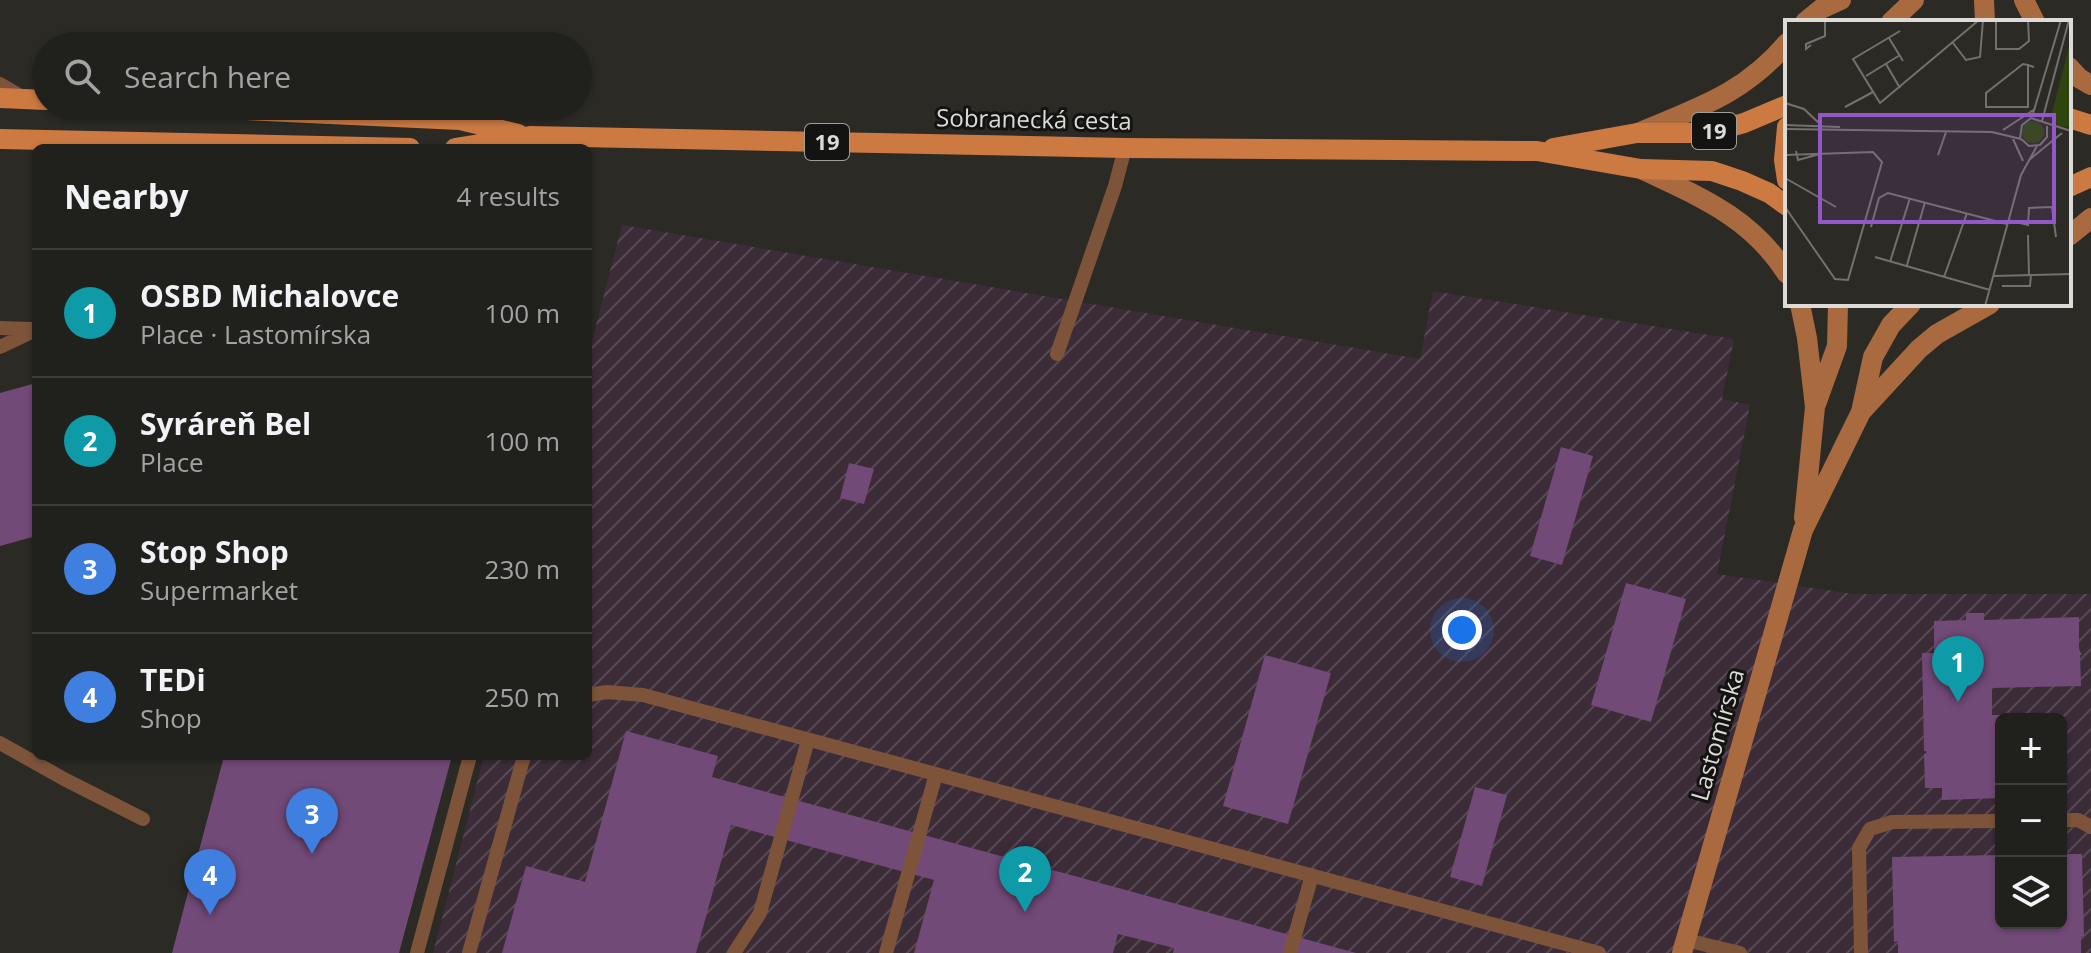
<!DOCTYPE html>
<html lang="en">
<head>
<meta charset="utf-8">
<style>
  body { margin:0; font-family:"Open Sans",sans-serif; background:#282825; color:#f1f3f6 }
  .controls { position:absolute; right:24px; bottom:24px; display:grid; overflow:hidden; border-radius:12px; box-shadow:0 2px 6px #0004 }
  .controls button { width:72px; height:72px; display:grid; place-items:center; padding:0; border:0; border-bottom:2px solid #3d3e3b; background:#20201c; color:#f1f3f6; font:40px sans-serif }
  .you { position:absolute; left:1462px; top:630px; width:28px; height:28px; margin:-20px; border:6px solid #fff; border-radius:50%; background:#1a73e8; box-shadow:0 0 0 12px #1a73e833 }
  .badge { display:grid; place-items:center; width:52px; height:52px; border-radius:50%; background:#bca0f2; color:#fff; font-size:26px; font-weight:700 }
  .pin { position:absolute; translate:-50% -66px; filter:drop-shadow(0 2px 4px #0008) }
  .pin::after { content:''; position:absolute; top:42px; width:28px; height:24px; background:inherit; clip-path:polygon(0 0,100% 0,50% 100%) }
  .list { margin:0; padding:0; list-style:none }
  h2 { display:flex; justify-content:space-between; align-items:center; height:104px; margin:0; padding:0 32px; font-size:34px }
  h2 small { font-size:26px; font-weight:400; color:#a2a3a3 }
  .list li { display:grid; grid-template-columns:52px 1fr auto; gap:24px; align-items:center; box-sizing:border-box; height:128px; padding:0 32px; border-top:2px solid #3d3e3b }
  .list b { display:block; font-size:30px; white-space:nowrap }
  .list p { margin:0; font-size:26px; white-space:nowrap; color:#a2a3a3 }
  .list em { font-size:26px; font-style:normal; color:#a2a3a3 }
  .icon { flex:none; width:44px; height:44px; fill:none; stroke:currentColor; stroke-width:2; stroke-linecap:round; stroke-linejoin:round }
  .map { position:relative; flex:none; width:2091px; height:953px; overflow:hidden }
  .search { position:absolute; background:#20201c; box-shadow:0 2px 6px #0004; left:32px; top:32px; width:560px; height:88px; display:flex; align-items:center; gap:20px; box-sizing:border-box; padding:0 28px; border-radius:44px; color:#a2a3a3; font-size:30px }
  .panel { position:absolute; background:#20201c; box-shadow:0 2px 6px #0004; left:32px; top:144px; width:560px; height:616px; border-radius:12px }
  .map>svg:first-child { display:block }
  .industrial { fill:url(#industrial-furrows); fill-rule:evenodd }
  .building { fill:#724a78 }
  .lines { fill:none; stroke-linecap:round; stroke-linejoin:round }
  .lane { stroke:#7d543a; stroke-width:14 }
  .secondary { stroke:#aa6a40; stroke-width:20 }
  .primary { stroke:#cd7a42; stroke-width:20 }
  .labels { text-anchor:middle; stroke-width:6; stroke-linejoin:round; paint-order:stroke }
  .shield { fill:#131311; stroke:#a09f9c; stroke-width:2 }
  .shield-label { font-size:22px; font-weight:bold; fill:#dcdbd8 }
  .street-label { font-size:24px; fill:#dcdbd8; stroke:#131311 }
  .inset-road { fill:none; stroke:#72716d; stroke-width:2 }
  .view { fill:#9358c5; fill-opacity:0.15; stroke:#9358c5; stroke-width:4 }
  .inset-edge { fill:none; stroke:#dcdbd8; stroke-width:4 }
</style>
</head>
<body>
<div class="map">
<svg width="2091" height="953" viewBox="0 0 2091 953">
  <defs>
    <pattern id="industrial-furrows" width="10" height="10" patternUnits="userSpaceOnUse" patternTransform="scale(2)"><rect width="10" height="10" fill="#3c2c38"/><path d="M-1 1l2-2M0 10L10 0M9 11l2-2" fill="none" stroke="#584a54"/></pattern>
  </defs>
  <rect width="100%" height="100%" fill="#2b2a25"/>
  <!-- industrial -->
  <path class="industrial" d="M622,225L1420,359L1433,291L1734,339L1722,399L1750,405L1717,574L1854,594H2091V953H433L484,756H588V357ZM2001,719H2061V923H2001Z"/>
  <!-- building -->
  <path class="building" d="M36,383V536L0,546V393Z
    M1561,447L1593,456L1562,565L1530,556Z
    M849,463L874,469L864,504L840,498Z
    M1626,583L1686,599L1651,722L1591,705Z
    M1966,613H1984V620L2079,617V649L2082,655H2080L2081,686L1992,688V715H2021L2022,719H2001V798L1942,800V788H1925L1924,754H1927L1926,751H1924L1922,653H1934V621L1966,620Z
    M1265,655L1331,673L1288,824L1223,806Z
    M626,731L718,756L712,777L1356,953H1173L1174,948L1118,934L1113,953H914L934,880L731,825L696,953H502L526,866L585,882Z
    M224,756H452L399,953H172Z
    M1475,787L1507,795L1482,886L1450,877Z
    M2061,854H2082L2084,936L2081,937V953H1898V941L1894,942L1892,857L2001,855V923H2061Z"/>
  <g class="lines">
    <!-- lane -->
    <path class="lane" d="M0,84L22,97
      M0,328L32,329
      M0,347L36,330
      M1057,354L1115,186L1125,148
      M588,695L607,692L643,695L1599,953
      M0,743L64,779L143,819
      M2061,820H2078L2091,827
      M1686,940L1740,953
      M417,953L470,756
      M469,953L524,756
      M734,953L760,913L808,740
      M886,953L936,774
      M1290,953L1312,875
      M1861,953L1859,848L1870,829L1892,822L2001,821"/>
    <!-- secondary -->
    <path class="secondary" d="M1984,0L1985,22
      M2024,0L2035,22
      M1805,22L1821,9L1841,0
      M1891,22L1914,0
      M2069,67L2079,78L2091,85
      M1638,133C1697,108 1744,94 1787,43
      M1641,169C1700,197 1751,217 1787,274
      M2069,236L2091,218
      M1800,304L1807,338L1815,407L1804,518
      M1816,404L1837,346L1838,304
      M1861,412L1919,349L1937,334L1990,304
      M1682,953L1803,530L1861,412L1873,357L1891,325L1911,304"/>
    <!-- primary -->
    <path class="primary" d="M0,98L46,100
      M160,106L460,120L518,134
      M2069,118L2091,125
      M1787,127L1784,160L1787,180
      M0,139L410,148
      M455,148L530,136L1125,148L1537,151L1641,169L1712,171L1742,181L1769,193L1787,206
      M1553,148L1637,133H1697L1715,131L1744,123L1787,105
      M2069,187L2091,177"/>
  </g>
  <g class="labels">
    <!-- shield labels -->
    <g class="shield">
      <rect x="1692" y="113" width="44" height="36" rx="6"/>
      <rect x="805" y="124" width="44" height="36" rx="6"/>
    </g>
    <g class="shield-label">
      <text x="1714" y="139">19</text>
      <text x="827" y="150">19</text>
    </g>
    <!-- street labels -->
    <g class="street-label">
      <text transform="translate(1034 120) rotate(1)" y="8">Sobranecká cesta</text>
      <text transform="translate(1718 735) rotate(-74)" y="8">Lastomírska</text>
    </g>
  </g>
  <!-- overview -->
  <g transform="translate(1785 20)">
    <rect width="286" height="286" fill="#2b2a25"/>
    <path d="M237 112a11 11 0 1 1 22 0a11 11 0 1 1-22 0Z" fill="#2e450e"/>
    <path d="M286,19V107L273,106L267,93Z" fill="#2e450e"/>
    <path class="inset-road" d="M211,0V29H234L244,21L243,0M115,11L68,39L95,83L194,0M104,18L118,41M168,23L181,40L195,37L198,0M26,25L21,29V24L40,16V0M101,44L115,68M243,45V87H201V73L238,44L243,45L249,47M81,56L115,35M0,83L19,89L36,105M60,87L88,72M247,97L276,0M257,101L284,0M0,105L55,107M262,106V117L255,125L244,126L235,118L237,105L246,98L286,111M0,109L207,112L236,119M218,110L250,89M228,119L238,141M11,131L13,140L35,134M0,135L88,132L97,142L63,260L50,259L0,187M153,135L161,112M244,140L277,113M0,158L51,187M223,200L243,205L244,188L267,187L271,217M86,207L94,178L103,173L222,204M243,215L244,255M90,237L205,270M105,242L125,178M122,245L140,182M285,254V286M208,256L286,254M159,257L182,193M217,266H245L246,255M200,286L236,155L252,126"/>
    <path class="view" d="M35,95H269V202H35Z"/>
    <rect width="286" height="286" class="inset-edge"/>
  </g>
</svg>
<div class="controls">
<button>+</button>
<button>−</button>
<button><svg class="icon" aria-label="layers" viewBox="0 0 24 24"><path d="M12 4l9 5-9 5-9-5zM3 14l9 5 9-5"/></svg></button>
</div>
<div class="you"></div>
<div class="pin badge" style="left:1958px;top:702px;background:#0f9aa8">1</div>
<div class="pin badge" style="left:1025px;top:912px;background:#0f9aa8">2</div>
<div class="pin badge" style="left:312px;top:854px;background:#3f7fe0">3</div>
<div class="pin badge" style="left:210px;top:915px;background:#3f7fe0">4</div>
<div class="search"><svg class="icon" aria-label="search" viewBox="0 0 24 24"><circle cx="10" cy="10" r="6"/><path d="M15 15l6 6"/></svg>Search here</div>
<section class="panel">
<h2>Nearby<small>4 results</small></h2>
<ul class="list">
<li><span class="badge" style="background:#0f9aa8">1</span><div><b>OSBD Michalovce</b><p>Place · Lastomírska</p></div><em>100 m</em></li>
<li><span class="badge" style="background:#0f9aa8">2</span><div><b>Syráreň Bel</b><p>Place</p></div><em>100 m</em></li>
<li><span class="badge" style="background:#3f7fe0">3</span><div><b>Stop Shop</b><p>Supermarket</p></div><em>230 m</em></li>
<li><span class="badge" style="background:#3f7fe0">4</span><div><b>TEDi</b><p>Shop</p></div><em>250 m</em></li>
</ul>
</section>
</div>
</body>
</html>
